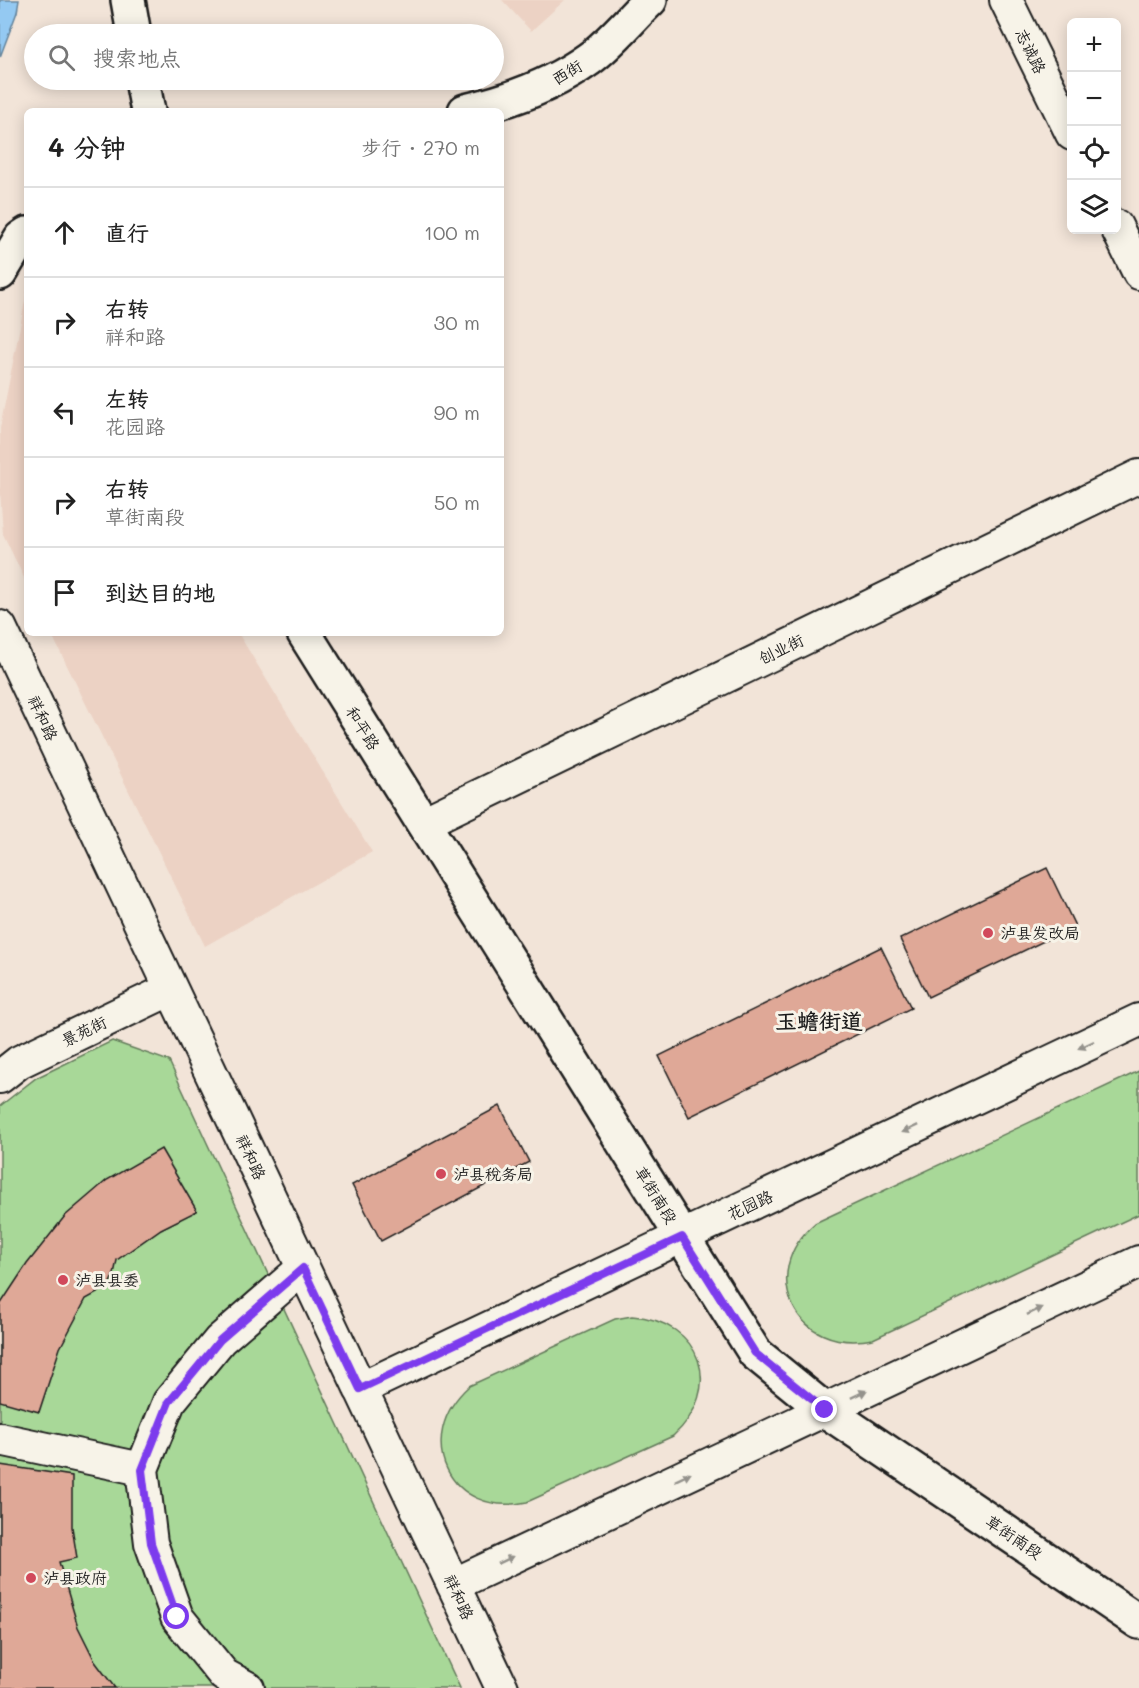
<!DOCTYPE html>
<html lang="zh">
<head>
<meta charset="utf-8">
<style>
  body { margin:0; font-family:Mali,"LXGW WenKai TC",sans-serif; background:#f2f2f2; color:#222 }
  .controls { position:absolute; right:18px; top:18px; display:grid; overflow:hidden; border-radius:9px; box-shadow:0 3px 15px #0003 }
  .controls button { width:54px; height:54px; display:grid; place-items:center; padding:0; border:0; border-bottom:2px solid #e0e0e0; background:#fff; color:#222; font:30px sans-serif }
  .stop { position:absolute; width:18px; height:18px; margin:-14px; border:4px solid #7c3aed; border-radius:50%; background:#fff }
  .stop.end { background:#7c3aed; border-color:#fff; box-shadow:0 2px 6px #0008 }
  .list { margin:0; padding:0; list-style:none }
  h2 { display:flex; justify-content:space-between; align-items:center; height:78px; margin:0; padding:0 24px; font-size:26px }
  h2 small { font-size:20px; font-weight:400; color:#767676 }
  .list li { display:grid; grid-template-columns:39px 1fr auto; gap:18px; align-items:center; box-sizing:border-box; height:90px; padding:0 24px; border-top:2px solid #e0e0e0 }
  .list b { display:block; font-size:22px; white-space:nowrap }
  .list p { margin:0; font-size:20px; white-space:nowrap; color:#767676 }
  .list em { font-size:20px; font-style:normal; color:#767676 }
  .icon { flex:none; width:33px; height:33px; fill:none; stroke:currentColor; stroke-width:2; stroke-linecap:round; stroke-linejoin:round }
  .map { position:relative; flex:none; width:1139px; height:1688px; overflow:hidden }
  .search { position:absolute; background:#fff; box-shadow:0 3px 15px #0003; left:24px; top:24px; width:480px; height:66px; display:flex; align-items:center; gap:15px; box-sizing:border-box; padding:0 21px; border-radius:33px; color:#767676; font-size:22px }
  .panel { position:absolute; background:#fff; box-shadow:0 3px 15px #0003; left:24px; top:108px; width:480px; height:528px; border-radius:9px }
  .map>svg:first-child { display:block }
  .built { fill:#ecd2c4 }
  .green { fill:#a8d898; stroke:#627a5a; stroke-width:1.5 }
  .water { fill:#94c9f2; stroke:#64849c; stroke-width:1.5 }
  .building { fill:#dfa897; stroke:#1c1c1c; stroke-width:1.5 }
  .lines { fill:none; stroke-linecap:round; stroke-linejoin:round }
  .minor-casing { stroke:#1c1c1c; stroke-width:36 }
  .secondary-casing { stroke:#1c1c1c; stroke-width:38 }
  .minor { stroke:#f7f3e8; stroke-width:32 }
  .secondary { stroke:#f7f3e8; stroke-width:33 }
  .oneway { fill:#94928c }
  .route { stroke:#7c3aed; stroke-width:8 }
  .poi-dot { fill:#d1495b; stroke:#f7f3e8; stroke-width:2 }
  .labels { text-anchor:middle; stroke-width:6; stroke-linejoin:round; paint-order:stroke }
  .street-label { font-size:16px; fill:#1c1c1c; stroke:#f7f3e8 }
  .poi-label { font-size:16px; fill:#1c1c1c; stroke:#f7f3e8; text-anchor:start }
  .district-label { font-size:22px; font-weight:bold; fill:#1c1c1c; stroke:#f7f3e8 }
</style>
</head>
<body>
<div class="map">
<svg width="1139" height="1688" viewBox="0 0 1139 1688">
  <rect width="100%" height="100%" fill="#f2e4d8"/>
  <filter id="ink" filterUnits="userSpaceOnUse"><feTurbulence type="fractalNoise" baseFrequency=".0167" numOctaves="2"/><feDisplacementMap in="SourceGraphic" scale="12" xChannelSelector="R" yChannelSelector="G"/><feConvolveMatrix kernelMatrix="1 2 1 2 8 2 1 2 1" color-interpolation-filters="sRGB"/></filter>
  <g filter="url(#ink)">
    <!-- built -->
    <path class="built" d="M502,0H565L531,31Z
      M27,291V584L3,534L0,490V428Z
      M51,633H238L372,852L205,946Z"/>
    <!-- green -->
    <path class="green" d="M112,1041L169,1061L460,1688H0V1106L36,1078Z
      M1139,1071V1214L873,1339C796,1355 756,1274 815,1223Z
      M632,1316C702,1321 725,1389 673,1436L527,1502C450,1519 411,1438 469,1386L615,1319Z"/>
    <!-- water -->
    <path class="water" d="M0,0H19L17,12L0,57Z"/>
    <!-- building -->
    <path class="building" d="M1047,868L1075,926L928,997L900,939Z
      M881,947L911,1008L689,1117L659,1056Z
      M500,1106L529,1162L381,1241L352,1185Z
      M161,1149L197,1211L161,1229L117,1260L114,1274L108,1287L86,1299L60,1348L39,1412L0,1401V1305L27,1264L65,1216L107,1180Z
      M0,1465L72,1476V1527L77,1558L59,1562L78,1627L96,1663L115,1688H0Z"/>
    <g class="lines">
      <defs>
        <path id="minor" d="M1006,0L1072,134
          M1116,226L1139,273
          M0,627L502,1688
          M423,823L1139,476
          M0,1077L19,1062L171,989
          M360,1389L1139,1020
          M0,1439L142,1469
          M453,1585L1139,1262
          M248,1688L224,1675L177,1617L151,1543L142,1469L169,1402L220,1340L303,1268"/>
        <path id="secondary" d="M128,0L134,34
          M142,80L148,111
          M465,111C509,101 553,85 589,59C611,43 630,19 650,0
          M0,273L21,238L27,234
          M304,633L755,1353L825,1410L1139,1622"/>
      </defs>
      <!-- minor casing -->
      <use href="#minor" class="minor-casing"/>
      <!-- secondary casing -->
      <use href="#secondary" class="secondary-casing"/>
      <!-- minor -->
      <use href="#minor" class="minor"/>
      <!-- secondary -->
      <use href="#secondary" class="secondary"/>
    </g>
    <!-- one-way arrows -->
    <defs><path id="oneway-solid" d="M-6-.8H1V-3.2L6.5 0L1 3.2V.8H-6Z" transform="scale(1.5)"/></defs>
    <g class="oneway">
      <use href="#oneway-solid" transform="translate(1086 1045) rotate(155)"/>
      <use href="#oneway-solid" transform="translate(910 1129) rotate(155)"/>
      <use href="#oneway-solid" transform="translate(1035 1311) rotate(-25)"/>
      <use href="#oneway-solid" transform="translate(859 1394) rotate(-25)"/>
      <use href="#oneway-solid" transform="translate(683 1477) rotate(-25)"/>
      <use href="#oneway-solid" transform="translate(506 1560) rotate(-25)"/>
    </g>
  </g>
  <g class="lines" filter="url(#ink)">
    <!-- route -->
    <path class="route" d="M177,1617L151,1543L142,1470L169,1402L220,1340L303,1268L360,1389L682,1237L755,1353L825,1410"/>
  </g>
  <!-- markers -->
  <g class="poi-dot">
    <circle cx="988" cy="933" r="6"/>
    <circle cx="441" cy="1174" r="6"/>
    <circle cx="63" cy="1280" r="6"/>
    <circle cx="31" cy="1578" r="6"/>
  </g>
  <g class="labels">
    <!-- street labels -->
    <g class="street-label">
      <text transform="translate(1031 51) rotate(64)" y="6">志诚路</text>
      <text transform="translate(567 72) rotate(-31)" y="6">西街</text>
      <text transform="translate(781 649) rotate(-26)" y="6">创业街</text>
      <text transform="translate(43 718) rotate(65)" y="6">祥和路</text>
      <text transform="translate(363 728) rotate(58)" y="6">和平路</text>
      <text transform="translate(84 1031) rotate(-26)" y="6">景苑街</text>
      <text transform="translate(251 1157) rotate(65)" y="6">祥和路</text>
      <text transform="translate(656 1195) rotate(58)" y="6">草街南段</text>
      <text transform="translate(750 1205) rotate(-25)" y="6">花园路</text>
      <text transform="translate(1014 1537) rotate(34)" y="6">草街南段</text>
      <text transform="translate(459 1597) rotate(65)" y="6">祥和路</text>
    </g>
    <!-- poi labels -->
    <g class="poi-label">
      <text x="1000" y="939">泸县发改局</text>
      <text x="453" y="1180">泸县税务局</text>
      <text x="75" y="1286">泸县县委</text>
      <text x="43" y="1584">泸县政府</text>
    </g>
    <!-- district labels -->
    <g class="district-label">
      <text x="819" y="1029">玉蟾街道</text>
    </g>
  </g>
</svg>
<div class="controls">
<button>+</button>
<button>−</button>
<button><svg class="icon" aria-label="locate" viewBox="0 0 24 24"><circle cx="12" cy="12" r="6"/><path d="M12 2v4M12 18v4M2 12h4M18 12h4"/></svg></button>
<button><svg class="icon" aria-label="layers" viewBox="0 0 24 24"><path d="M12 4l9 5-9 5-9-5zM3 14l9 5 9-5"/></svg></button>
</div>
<div class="stop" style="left:177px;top:1617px"></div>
<div class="stop end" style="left:825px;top:1410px"></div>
<div class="search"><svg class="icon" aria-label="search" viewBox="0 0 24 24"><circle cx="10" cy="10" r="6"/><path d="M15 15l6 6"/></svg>搜索地点</div>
<section class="panel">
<h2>4 分钟<small>步行 · 270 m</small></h2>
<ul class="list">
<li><svg class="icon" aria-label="ahead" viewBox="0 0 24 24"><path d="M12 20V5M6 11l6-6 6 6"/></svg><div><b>直行</b></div><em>100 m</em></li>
<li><svg class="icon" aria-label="right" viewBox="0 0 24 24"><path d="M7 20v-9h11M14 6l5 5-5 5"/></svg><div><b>右转</b><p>祥和路</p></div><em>30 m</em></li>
<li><svg class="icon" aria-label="left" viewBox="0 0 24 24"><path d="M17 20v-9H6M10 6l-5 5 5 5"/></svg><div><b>左转</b><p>花园路</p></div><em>90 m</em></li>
<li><svg class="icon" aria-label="right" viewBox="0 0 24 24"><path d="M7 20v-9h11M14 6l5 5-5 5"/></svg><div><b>右转</b><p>草街南段</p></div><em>50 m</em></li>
<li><svg class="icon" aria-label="arrive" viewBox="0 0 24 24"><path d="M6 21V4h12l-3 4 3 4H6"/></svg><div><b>到达目的地</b></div></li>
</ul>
</section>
</div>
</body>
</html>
